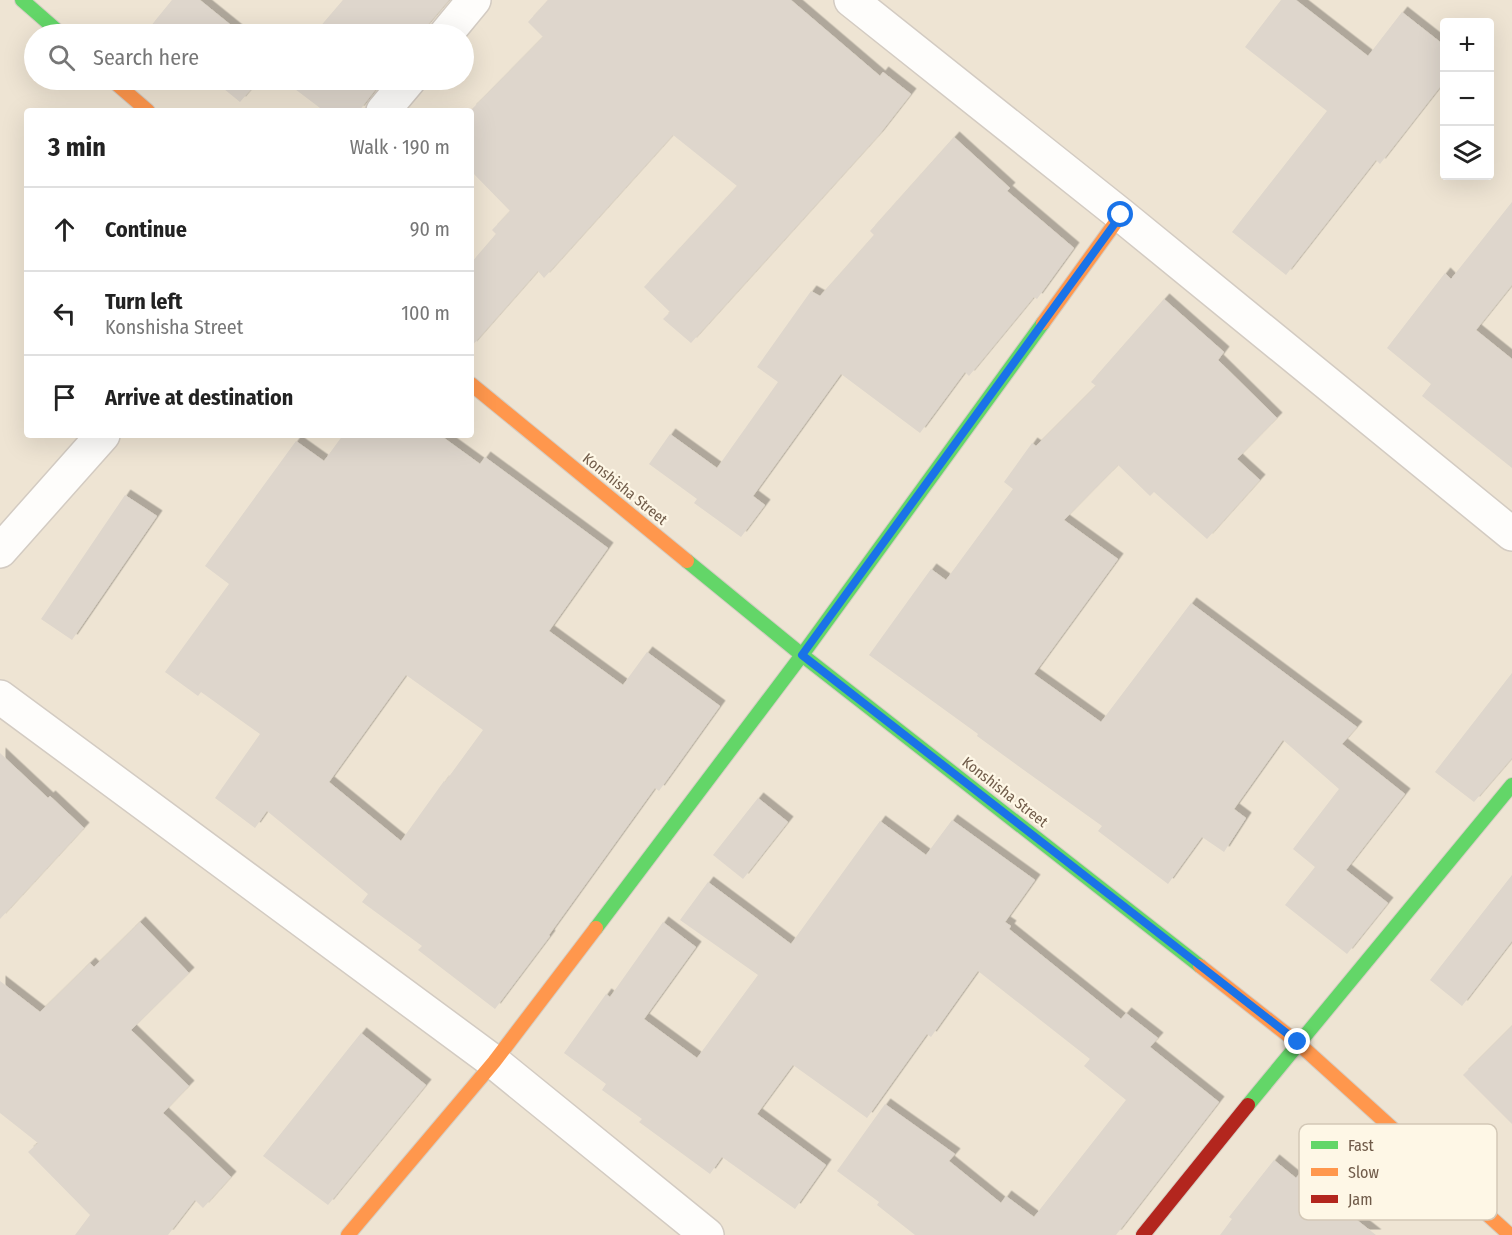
<!DOCTYPE html>
<html lang="en">
<head>
<meta charset="utf-8">
<style>
  body { margin:0; font-family:"Fira Sans Condensed",sans-serif; background:#f2f2f2; color:#222 }
  .controls { position:absolute; right:18px; top:18px; display:grid; overflow:hidden; border-radius:6px; box-shadow:0 6px 24px #0002 }
  .controls button { width:54px; height:54px; display:grid; place-items:center; padding:0; border:0; border-bottom:2px solid #e0e0e0; background:#fff; color:#222; font:30px sans-serif }
  .stop { position:absolute; width:18px; height:18px; margin:-14px; border:4px solid #1a73e8; border-radius:50%; background:#fff }
  .stop.end { background:#1a73e8; border-color:#fff; box-shadow:0 2px 6px #0008 }
  .list { margin:0; padding:0; list-style:none }
  h2 { display:flex; justify-content:space-between; align-items:center; height:78px; margin:0; padding:0 24px; font-size:26px }
  h2 small { font-size:20px; font-weight:400; color:#767676 }
  .list li { display:grid; grid-template-columns:39px 1fr auto; gap:18px; align-items:center; box-sizing:border-box; height:84px; padding:0 24px; border-top:2px solid #e0e0e0 }
  .list b { display:block; font-size:22px; white-space:nowrap }
  .list p { margin:0; font-size:20px; white-space:nowrap; color:#767676 }
  .list em { font-size:20px; font-style:normal; color:#767676 }
  .icon { flex:none; width:33px; height:33px; fill:none; stroke:currentColor; stroke-width:2; stroke-linecap:round; stroke-linejoin:round }
  .map { position:relative; flex:none; width:1512px; height:1235px; overflow:hidden }
  .search { position:absolute; background:#fff; box-shadow:0 6px 24px #0002; left:24px; top:24px; width:450px; height:66px; display:flex; align-items:center; gap:15px; box-sizing:border-box; padding:0 21px; border-radius:33px; color:#767676; font-size:22px }
  .panel { position:absolute; background:#fff; box-shadow:0 6px 24px #0002; left:24px; top:108px; width:450px; height:330px; border-radius:6px }
  .map>svg:first-child { display:block }
  .residential { fill:#eee4d3; fill-rule:evenodd }
  .building { fill:#ded6cc; fill-rule:evenodd; filter:url(#shadow) }
  .lines { fill:none; stroke-linecap:round; stroke-linejoin:round }
  .street-casing { stroke:#d3cbc2; stroke-width:36 }
  .fast-casing { stroke:#d5cdc3; stroke-width:16 }
  .slow-casing { stroke:#d5cdc3; stroke-width:16 }
  .jam-casing { stroke:#d5cdc3; stroke-width:16 }
  .street { stroke:#fefdfb; stroke-width:33 }
  .fast { stroke:#63d668; stroke-width:14 }
  .slow { stroke:#ff974d; stroke-width:14 }
  .jam { stroke:#b3261e; stroke-width:14 }
  .route { stroke:#1a73e8; stroke-width:8 }
  .labels { text-anchor:middle; stroke-width:4.5; stroke-linejoin:round; paint-order:stroke }
  .street-label { font-size:15px; fill:#705b49; stroke:#fef7e6 }
  .key { fill:#fef7e6; stroke:#d3c8b7; stroke-width:1.5 }
  .key-label { font-size:16px; fill:#705b49 }
</style>
</head>
<body>
<div class="map">
<svg width="1512" height="1235" viewBox="0 0 1512 1235">
  <defs>
    <filter id="shadow"><feDropShadow dx="5.5" dy="-5.5" stdDeviation="0" flood-color="#0004"/></filter>
  </defs>
  <rect width="100%" height="100%" fill="#f5f0e6"/>
  <!-- residential -->
  <path class="residential" d="M0,0H1512V1235H0ZM1444,22H1490V176H1444ZM34,34H464V80H34ZM27,111H471V435H27Z"/>
  <!-- building -->
  <path class="building" d="M172,0H200L242,34H160L150,27Z
    M343,0H449L420,34H314Z
    M548,0H791L880,76L883,72L911,94L879,135L691,343L663,319L670,312L644,287L737,186L673,135L544,278L538,271L471,347V263L496,234L492,230L510,211L471,171V110L543,37L528,22Z
    M1281,0H1296L1368,56L1402,12L1444,45V82L1380,164L1376,160L1286,275L1232,232L1327,111L1245,47Z
    M213,80H259L240,102Z
    M283,80H383L359,111H324Z
    M954,137L1010,188L1007,191L1074,248L1037,299L1034,297L969,376L965,372L920,433L841,374L753,496L765,505L741,537L694,503L697,499L649,464L670,434L717,468L778,382L757,367L811,291L820,296L874,235L870,231Z
    M1512,202V285L1476,330L1512,359V468L1422,396L1431,384L1387,348L1445,273L1451,279Z
    M1164,299L1224,352L1218,360L1277,418L1237,459L1260,480L1207,539L1154,492L1150,496L1118,465L1064,520L1118,559L1034,674L1101,722L1191,603L1357,727L1342,744L1405,794L1346,870L1388,903L1347,954L1285,905L1315,867L1293,849L1339,789L1283,740L1234,809L1246,818L1224,852L1202,837L1168,884L1098,831L1102,826L1021,768L977,736L978,734L869,655L931,569L946,580L1013,489L1004,482L1032,443L1036,446L1096,386L1091,382Z
    M343,435H440L480,464L485,457L608,548L549,631L623,685L647,652L720,706L659,791L655,788L549,935L550,936L495,1009L418,950L422,946L362,902L368,894L267,811L255,828L215,798L260,734L201,692L198,696L165,672L229,584L205,566L296,441L324,461ZM406,675L483,730L445,782L444,781L401,841L329,782Z
    M125,495L157,516L72,640L41,619Z
    M1512,673V758L1474,802L1435,772Z
    M0,753L48,798L50,796L84,828L0,919Z
    M758,798L788,822L743,879L713,855Z
    M952,820L1035,880L1005,922L1011,926L1009,929L1121,1019L1126,1013L1158,1038L1150,1047L1219,1102L1116,1235H915L877,1205L879,1202L837,1171L885,1104L955,1154L949,1161L1001,1203L1006,1196L1034,1217L1126,1100L1084,1066L1090,1059L978,971L931,1037L927,1034L867,1118L793,1065L757,1114L826,1165L795,1209L722,1157L710,1174L639,1122L642,1119L602,1090L606,1084L564,1053L606,994L610,997L663,922L696,947L644,1019L697,1058L758,975L680,920L708,882L791,944L880,821L926,855Z
    M1512,875V941L1462,1006L1430,980Z
    M140,922L189,973L131,1030L189,1086L163,1113L231,1177L203,1208L195,1200L168,1235H75L90,1215L28,1152L38,1143L0,1113V981L40,1012L90,963L94,967Z
    M1512,1026V1124L1463,1075Z
    M361,1033L426,1085L328,1205L263,1156Z
    M1315,1155L1345,1179L1329,1198L1376,1235H1220L1232,1219L1229,1217L1274,1160L1296,1178Z"/>
  <g class="lines">
    <defs>
      <path id="street" d="M851,0L1121,215L1512,534
        M446,34L474,0
        M383,111L409,80
        M0,551L103,435
        M0,697L494,1062L707,1235"/>
      <path id="fast" d="M22,0L61,34
        M687,561L802,655L1200,966
        M596,928L802,655L1043,323
        M1248,1105L1512,785"/>
      <path id="slow" d="M112,80L148,111
        M1043,323L1121,215
        M471,384L687,561
        M1200,966L1298,1043L1510,1235
        M348,1235L494,1062L596,928"/>
      <path id="jam" d="M1143,1235L1248,1105"/>
    </defs>
    <!-- street casing -->
    <use href="#street" class="street-casing"/>
    <!-- fast casing -->
    <use href="#fast" class="fast-casing"/>
    <!-- slow casing -->
    <use href="#slow" class="slow-casing"/>
    <!-- jam casing -->
    <use href="#jam" class="jam-casing"/>
    <!-- street -->
    <use href="#street" class="street"/>
    <!-- fast -->
    <use href="#fast" class="fast"/>
    <!-- slow -->
    <use href="#slow" class="slow"/>
    <!-- jam -->
    <use href="#jam" class="jam"/>
  </g>
  <g class="lines">
    <!-- route -->
    <path class="route" d="M1121,215L802,655L1298,1042"/>
  </g>
  <g class="labels">
    <!-- street labels -->
    <g class="street-label">
      <text transform="translate(625 489) rotate(39)" y="5">Konshisha Street</text>
      <text transform="translate(1005 792) rotate(38)" y="5">Konshisha Street</text>
    </g>
  </g>
  <!-- legend -->
  <rect x="1299" y="1124" width="198" height="96" rx="9" class="key"/>
  <rect x="1311" y="1141" width="27" height="8" fill="#63d668"/>
  <rect x="1311" y="1168" width="27" height="8" fill="#ff974d"/>
  <rect x="1311" y="1195" width="27" height="8" fill="#b3261e"/>
  <g class="key-label">
    <text x="1348" y="1151">Fast</text>
    <text x="1348" y="1178">Slow</text>
    <text x="1348" y="1205">Jam</text>
  </g>
</svg>
<div class="controls">
<button>+</button>
<button>−</button>
<button><svg class="icon" aria-label="layers" viewBox="0 0 24 24"><path d="M12 4l9 5-9 5-9-5zM3 14l9 5 9-5"/></svg></button>
</div>
<div class="stop" style="left:1121px;top:215px"></div>
<div class="stop end" style="left:1298px;top:1042px"></div>
<div class="search"><svg class="icon" aria-label="search" viewBox="0 0 24 24"><circle cx="10" cy="10" r="6"/><path d="M15 15l6 6"/></svg>Search here</div>
<section class="panel">
<h2>3 min<small>Walk · 190 m</small></h2>
<ul class="list">
<li><svg class="icon" aria-label="ahead" viewBox="0 0 24 24"><path d="M12 20V5M6 11l6-6 6 6"/></svg><div><b>Continue</b></div><em>90 m</em></li>
<li><svg class="icon" aria-label="left" viewBox="0 0 24 24"><path d="M17 20v-9H6M10 6l-5 5 5 5"/></svg><div><b>Turn left</b><p>Konshisha Street</p></div><em>100 m</em></li>
<li><svg class="icon" aria-label="arrive" viewBox="0 0 24 24"><path d="M6 21V4h12l-3 4 3 4H6"/></svg><div><b>Arrive at destination</b></div></li>
</ul>
</section>
</div>
</body>
</html>
